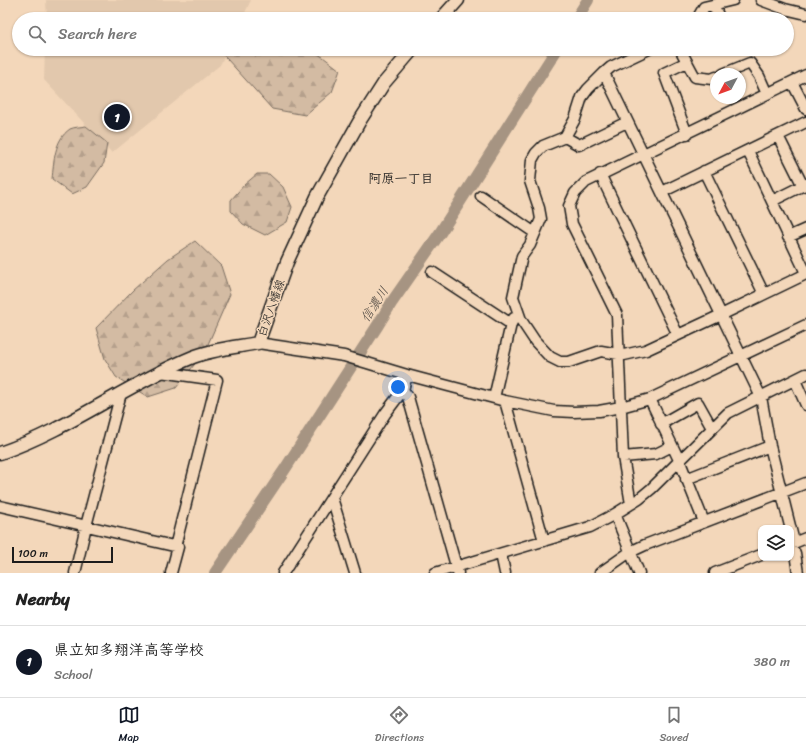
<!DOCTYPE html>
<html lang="en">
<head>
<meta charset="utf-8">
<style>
  body { margin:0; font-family:Sriracha,"Klee One",sans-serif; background:#f2f2f2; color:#222 }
  .controls { position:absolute; right:12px; bottom:12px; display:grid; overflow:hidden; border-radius:8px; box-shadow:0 1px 3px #0004 }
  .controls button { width:36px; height:36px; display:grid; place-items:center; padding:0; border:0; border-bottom:1px solid #e0e0e0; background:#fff; color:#222; font:20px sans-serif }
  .compass { position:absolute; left:710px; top:68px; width:36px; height:36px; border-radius:50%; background:#fff; box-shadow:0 1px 3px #0004; rotate:229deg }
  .scale { position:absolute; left:12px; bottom:10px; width:101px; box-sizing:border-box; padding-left:4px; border:2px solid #1c1c1c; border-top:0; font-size:11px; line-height:14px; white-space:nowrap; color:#1c1c1c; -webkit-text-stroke:3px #f3d7ba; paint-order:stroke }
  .you { position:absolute; left:398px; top:387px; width:14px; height:14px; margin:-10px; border:3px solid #fff; border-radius:50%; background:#1a73e8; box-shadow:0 0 0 6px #1a73e833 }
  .badge { display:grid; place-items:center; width:26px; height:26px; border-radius:50%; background:#111827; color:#fff; font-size:13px; font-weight:700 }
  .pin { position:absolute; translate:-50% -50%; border:2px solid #fff; box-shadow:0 1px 4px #0006 }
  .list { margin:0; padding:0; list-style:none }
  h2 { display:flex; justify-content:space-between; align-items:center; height:52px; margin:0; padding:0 16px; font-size:17px }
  h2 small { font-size:13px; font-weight:400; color:#767676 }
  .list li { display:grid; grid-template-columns:26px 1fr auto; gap:12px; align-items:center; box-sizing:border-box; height:72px; padding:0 16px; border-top:1px solid #e0e0e0 }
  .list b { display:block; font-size:15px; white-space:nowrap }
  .list p { margin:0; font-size:13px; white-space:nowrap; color:#767676 }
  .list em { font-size:13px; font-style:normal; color:#767676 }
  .icon { flex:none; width:22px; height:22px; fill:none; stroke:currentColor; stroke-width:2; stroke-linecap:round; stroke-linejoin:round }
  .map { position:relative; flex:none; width:806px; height:573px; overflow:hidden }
  .search { position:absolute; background:#fff; box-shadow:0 1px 3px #0004; left:12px; right:12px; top:12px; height:44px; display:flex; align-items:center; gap:10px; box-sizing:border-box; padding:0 14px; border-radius:22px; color:#767676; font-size:15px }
  .sheet { height:124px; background:#fff }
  nav { display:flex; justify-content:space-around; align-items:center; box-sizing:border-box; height:56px; border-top:1px solid #e0e0e0; background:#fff; font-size:11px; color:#767676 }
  nav a { display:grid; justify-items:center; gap:2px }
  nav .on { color:#111827 }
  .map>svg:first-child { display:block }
  .built { fill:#e2c8ad }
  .forest { fill:url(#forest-firs); stroke:#786c60 }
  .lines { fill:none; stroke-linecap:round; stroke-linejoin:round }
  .river { stroke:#a69482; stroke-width:12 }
  .minor-casing { stroke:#1c1c1c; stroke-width:13 }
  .major-casing { stroke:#1c1c1c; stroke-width:15 }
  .minor { stroke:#f3d7ba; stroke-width:10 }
  .major { stroke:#f3d7ba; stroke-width:12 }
  .labels { text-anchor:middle; stroke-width:3; stroke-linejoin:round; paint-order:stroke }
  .street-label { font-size:12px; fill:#1c1c1c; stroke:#f3d7ba }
  .neighbourhood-label { font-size:13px; font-weight:bold; fill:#1c1c1c; stroke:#f3d7ba }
  .water-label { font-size:13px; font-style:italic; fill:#4c4640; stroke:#f3d7ba }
</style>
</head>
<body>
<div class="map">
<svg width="806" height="573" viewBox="0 0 806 573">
  <defs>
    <pattern id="forest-firs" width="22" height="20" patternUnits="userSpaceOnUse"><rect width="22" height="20" fill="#d3bba3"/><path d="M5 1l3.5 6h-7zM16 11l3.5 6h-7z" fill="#b5a08c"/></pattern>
  </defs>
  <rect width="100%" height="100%" fill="#f3d7ba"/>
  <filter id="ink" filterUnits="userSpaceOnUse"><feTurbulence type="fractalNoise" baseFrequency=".025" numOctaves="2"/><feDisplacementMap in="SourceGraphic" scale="8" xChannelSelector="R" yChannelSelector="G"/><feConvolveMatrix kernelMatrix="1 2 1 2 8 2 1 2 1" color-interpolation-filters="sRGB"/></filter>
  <g filter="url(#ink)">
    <!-- built -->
    <path class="built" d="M46,0H251L242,19H47Z
      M45,49H228L220,65L112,153L44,80Z"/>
    <!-- forest -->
    <path class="forest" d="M218,49H309L323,57L340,70L332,92L305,115L272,109Z
      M86,126L107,143L104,163L87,187L72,194L52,179C54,162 54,140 70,129C74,127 81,127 86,126Z
      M257,174H269L283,187L292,207L287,222L265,235L243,224L231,211V200L244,185Z
      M195,241L221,266L230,294L205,351L176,388L148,397L116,377L105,359L96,328L133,290L168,259Z"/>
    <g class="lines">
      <!-- river -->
      <path class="river" d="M576,19L588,0
        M215,573L285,469L378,325L392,302L440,233L557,49"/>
      <defs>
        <path id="minor" d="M761,0L785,9L806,14
          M713,5L720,19
          M697,19L704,7L733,0
          M649,49L611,67L604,73L588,89L582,97L575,119L565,137L543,146L536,153L532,160L530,181L539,208L541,219L530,245L522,256L513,297L521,320L535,341L550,357L560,362H569L601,351L624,355L646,350L721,315L806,274
          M680,49L695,77L712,79L716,77
          M687,62L664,73L687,134
          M604,73L761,397L770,446L794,542
          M723,74L750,63L759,76L767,94
          M792,82L806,109
          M778,136L803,186
          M565,137L579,145L627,122
          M748,151L806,273
          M704,171L764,294
          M600,174L678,335
          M662,192L806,122
          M481,196L535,233
          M772,201L806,184
          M788,237L806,229
          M432,272L511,324
          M258,343L344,356L407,375L505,401L554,411L574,412L599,411L621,407L650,399L806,325
          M160,372L217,380L175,547
          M795,380L806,405
          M403,390L408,397L458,573
          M494,398L511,324L514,318
          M650,399L680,462L704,522
          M505,401L544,541
          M661,424L698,403L712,428
          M623,457L656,454L672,446
          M686,479L770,446
          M332,498L355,573
          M631,504L623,457L617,315L572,224L569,206L575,193L586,182L806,75
          M0,506L178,547L171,573
          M615,514L639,573
          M791,544L806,538
          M795,553L798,573
          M501,554L505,573
          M75,573L86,526L121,393
          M283,573L385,414L403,390L407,375
          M435,573L590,527L615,514L639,499L651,489L728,413L806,374
          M600,573L630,552L645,545L806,483
          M715,573L761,555"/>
        <path id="major" d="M441,19L458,0
          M0,453C68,430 127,384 193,357C213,349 237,347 258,343L287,262L317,197L359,122L384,83L413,49"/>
      </defs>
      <!-- minor casing -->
      <use href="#minor" class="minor-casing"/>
      <!-- major casing -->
      <use href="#major" class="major-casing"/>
      <!-- minor -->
      <use href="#minor" class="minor"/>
      <!-- major -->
      <use href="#major" class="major"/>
    </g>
  </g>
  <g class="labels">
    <!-- street labels -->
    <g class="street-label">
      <text transform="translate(271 308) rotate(-71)" y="4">白沢八幡線</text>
    </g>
    <!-- neighbourhood labels -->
    <g class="neighbourhood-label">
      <text x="401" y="183">阿原一丁目</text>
    </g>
    <!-- water labels -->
    <g class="water-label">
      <text transform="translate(374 304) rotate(-57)" y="5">信濃川</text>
    </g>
  </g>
</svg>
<div class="controls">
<button><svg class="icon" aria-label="layers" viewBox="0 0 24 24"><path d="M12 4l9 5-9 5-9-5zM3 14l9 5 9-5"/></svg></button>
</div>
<svg class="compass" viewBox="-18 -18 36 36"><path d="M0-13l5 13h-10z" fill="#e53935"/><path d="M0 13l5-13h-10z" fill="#767676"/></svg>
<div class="scale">100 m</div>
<div class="you"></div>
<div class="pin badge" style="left:117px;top:117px">1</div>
<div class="search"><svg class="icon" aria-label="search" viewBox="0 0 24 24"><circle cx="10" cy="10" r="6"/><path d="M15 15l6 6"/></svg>Search here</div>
</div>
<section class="sheet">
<h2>Nearby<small></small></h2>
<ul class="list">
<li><span class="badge">1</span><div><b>県立知多翔洋高等学校</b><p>School</p></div><em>380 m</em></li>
</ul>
</section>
<nav>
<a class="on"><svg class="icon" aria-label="map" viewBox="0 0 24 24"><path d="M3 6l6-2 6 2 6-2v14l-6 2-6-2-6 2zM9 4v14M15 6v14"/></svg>Map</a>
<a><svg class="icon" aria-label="directions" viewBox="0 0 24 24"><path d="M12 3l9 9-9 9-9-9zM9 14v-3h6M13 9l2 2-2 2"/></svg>Directions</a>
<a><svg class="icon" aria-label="saved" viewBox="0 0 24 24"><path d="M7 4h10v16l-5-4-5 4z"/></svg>Saved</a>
</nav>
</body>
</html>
